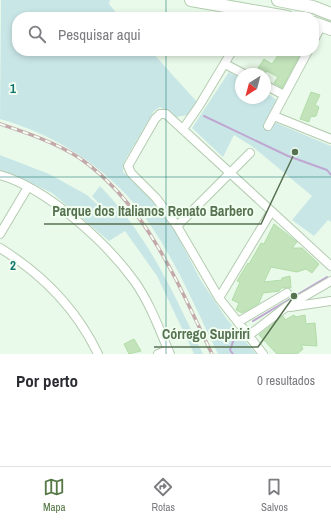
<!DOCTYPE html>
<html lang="pt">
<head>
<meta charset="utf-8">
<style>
  body { margin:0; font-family:"Archivo Narrow",sans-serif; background:#f7f7f7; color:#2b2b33 }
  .compass { position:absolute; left:235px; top:68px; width:36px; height:36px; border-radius:50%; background:#fff; box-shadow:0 2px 6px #0003; rotate:216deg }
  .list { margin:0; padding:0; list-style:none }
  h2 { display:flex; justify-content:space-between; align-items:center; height:52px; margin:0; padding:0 16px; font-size:17px }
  h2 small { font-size:13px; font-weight:400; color:#7c7c81 }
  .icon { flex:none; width:22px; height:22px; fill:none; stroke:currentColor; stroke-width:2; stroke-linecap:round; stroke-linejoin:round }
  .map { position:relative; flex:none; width:331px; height:354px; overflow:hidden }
  .search { position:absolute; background:#fff; box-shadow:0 2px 6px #0003; left:12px; right:12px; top:12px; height:44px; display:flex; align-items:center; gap:10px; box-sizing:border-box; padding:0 14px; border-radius:16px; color:#7c7c81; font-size:15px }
  .sheet { height:112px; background:#fff }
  nav { display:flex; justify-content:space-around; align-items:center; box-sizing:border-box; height:56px; border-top:1px solid #e1e1e2; background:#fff; font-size:11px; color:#7c7c81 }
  nav a { display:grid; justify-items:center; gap:2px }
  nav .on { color:#557846 }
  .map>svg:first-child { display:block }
  .green { fill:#c9e6e7 }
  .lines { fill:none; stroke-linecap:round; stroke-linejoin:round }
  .stream { stroke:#c0a7d2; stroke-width:2 }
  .building { fill:#c3e3bb; stroke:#b1dda7 }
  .minor-casing { stroke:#b4cbb1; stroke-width:10 }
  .secondary-casing { stroke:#b3cdaf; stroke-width:14 }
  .minor { stroke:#fff; stroke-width:8 }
  .secondary { stroke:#fff; stroke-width:12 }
  .rail-casing { stroke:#c3a9aa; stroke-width:3.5 }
  .rail { stroke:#f0fdf0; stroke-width:2; stroke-dasharray:6; stroke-linecap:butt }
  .grid { fill:none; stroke:#0f766e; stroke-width:1; stroke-opacity:0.55 }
  .grid-label { font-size:13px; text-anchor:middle; font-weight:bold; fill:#0f766e; stroke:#f0fdf0; stroke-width:4; stroke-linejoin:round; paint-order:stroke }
  .leader { fill:none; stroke:#577250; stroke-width:1.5 }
  .callout-dot { fill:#577250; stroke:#f0fdf0; stroke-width:1.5 }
  .callout-label { font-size:14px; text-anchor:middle; font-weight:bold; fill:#577250; stroke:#f0fdf0; stroke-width:4; stroke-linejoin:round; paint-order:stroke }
</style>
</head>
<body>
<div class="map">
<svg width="331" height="354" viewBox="0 0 331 354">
  <rect width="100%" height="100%" fill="#eafaea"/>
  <!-- green -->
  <path class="green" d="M1,0H110L109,4L120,17H17V51H151L197,102L188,115L176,117L160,107L154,111L124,162L123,172L152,198L173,227L200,279L226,318L256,354H218C193,303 169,244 132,201C98,162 50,133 0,119Z
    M229,72L241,79V98H265V92L277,100L270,115L274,122L331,146V222L328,220L314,236L292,220L312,196L253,147L234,135L223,157L192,128Z
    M0,155L49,174L87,195L112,218L92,196L100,186C150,238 172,291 203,354H194L157,276L125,231L109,241L52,193L19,177L0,170Z"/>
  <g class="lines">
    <!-- stream -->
    <path class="stream" d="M204,116L288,156L327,170L331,175
      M253,321L327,277
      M233,354L230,350L234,339"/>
  </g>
  <!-- building -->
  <path class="building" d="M281,51H296L301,53L282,88L274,83L278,77L267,71L265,73L258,68L264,59L272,64Z
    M311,92L320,95L315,105L319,107L316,116L310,117L309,122L300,119Z
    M274,224L297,242L292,248H302L319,264L312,273L306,269L297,272L271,267L264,282L282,280V278L290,276L291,288H281L279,291L263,293L259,303L242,313L236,310L239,303L232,300L240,282L237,281L248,263L249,264L261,243L264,244Z
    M294,315L296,317L305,315L306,324L315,323L317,346L301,345L303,349L297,354H277L259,335L283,316L285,320Z
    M134,339L141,351L129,354L124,344Z"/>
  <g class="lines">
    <defs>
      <path id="minor" d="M314,40L321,26
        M225,64L244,74
        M265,85L284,95
        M274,116L331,139
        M268,126L308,51
        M183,129L199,106L232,51
        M0,175C47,188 107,243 135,282C151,305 159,329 170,354
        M177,226L250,153
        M0,234L28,187
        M0,248C42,274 77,310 98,354
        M219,298L271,212
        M290,307L331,301
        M238,322L287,293
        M248,336L286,307L331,281
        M158,354L168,350
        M263,354L219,298L177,226L156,198L131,173L128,166L155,119L160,114H166L331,266"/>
      <path id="secondary" d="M191,0L287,17
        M278,0L313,7L331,14
        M314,23L331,29"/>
    </defs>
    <!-- minor casing -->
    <use href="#minor" class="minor-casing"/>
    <!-- secondary casing -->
    <use href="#secondary" class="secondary-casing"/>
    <!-- minor -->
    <use href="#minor" class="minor"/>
    <!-- secondary -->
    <use href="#secondary" class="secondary"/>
    <defs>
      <path id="rail" d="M0,124C27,133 57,143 81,159C147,206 178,284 212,354"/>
    </defs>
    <!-- rail casing -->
    <use href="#rail" class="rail-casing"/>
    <!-- rail -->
    <use href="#rail" class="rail"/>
  </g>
  <!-- grid -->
  <path class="grid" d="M166,0V17M166,51V354M0,177H331"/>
  <g class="grid-label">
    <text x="13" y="93">1</text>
    <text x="13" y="270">2</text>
  </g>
  <!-- callouts -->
  <path class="leader" d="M295 152L261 224H44M294 296L258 347H154"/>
  <g class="callout-dot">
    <circle cx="295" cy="152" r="4"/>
    <circle cx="294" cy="296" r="4"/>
  </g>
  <g class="callout-label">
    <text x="153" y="216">Parque dos Italianos Renato Barbero</text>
    <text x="206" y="339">Córrego Supiriri</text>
  </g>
</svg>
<svg class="compass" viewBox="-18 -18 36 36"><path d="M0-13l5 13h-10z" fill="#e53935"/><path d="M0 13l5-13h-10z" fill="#7c7c81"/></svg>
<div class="search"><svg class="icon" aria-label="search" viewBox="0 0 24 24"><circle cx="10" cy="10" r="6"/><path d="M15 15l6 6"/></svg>Pesquisar aqui</div>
</div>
<section class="sheet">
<h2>Por perto<small>0 resultados</small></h2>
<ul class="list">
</ul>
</section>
<nav>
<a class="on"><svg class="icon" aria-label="map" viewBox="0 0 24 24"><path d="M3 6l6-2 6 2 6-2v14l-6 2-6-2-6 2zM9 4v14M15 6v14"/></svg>Mapa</a>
<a><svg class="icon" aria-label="directions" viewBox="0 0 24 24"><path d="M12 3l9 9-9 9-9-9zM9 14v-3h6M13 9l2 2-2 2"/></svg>Rotas</a>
<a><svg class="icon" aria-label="saved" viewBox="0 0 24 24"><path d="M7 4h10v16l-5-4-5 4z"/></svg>Salvos</a>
</nav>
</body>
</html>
